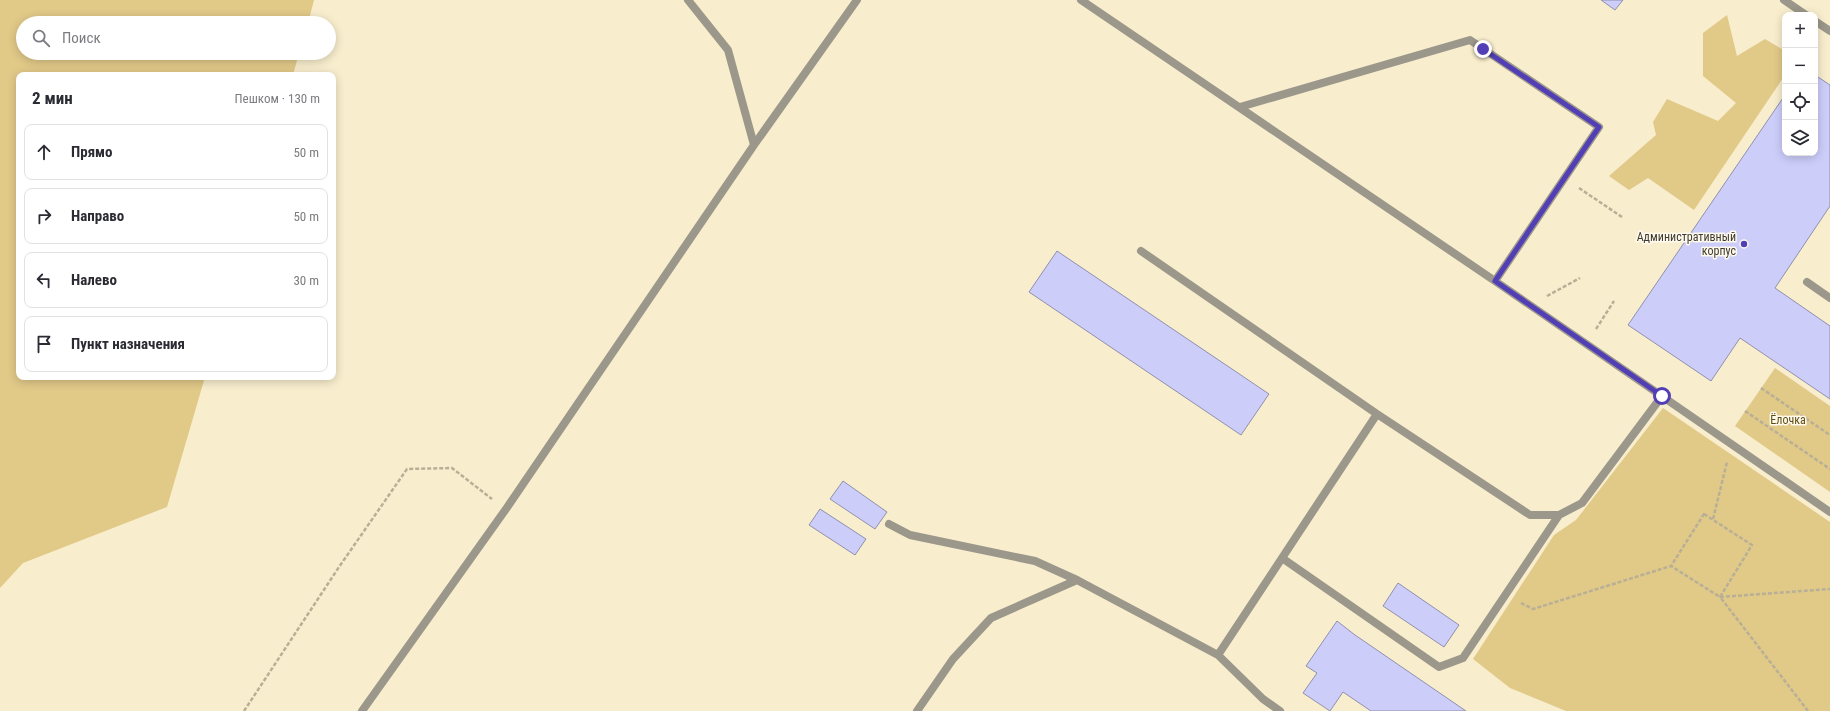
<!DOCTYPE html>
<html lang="ru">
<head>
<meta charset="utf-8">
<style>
  body { margin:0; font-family:"Roboto Condensed",sans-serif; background:#f7f7f7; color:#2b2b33 }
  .controls { position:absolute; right:12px; top:12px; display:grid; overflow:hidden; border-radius:8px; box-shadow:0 2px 10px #0003 }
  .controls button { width:36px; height:36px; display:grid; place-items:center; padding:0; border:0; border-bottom:1px solid #e1e1e2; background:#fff; color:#2b2b33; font:20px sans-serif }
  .stop { position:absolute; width:12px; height:12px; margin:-9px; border:3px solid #523eb5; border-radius:50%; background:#fff }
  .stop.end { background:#523eb5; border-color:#fff; box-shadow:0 1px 4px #0008 }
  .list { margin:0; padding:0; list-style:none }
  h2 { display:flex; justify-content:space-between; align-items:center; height:52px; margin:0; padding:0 16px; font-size:17px }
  h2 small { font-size:13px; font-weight:400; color:#7c7c81 }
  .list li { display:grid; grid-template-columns:26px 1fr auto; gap:12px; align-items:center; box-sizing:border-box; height:56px; margin:0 8px 8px; padding:0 8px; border:1px solid #e1e1e2; border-radius:8px }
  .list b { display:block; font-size:15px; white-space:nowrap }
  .list em { font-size:13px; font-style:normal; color:#7c7c81 }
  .icon { flex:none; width:22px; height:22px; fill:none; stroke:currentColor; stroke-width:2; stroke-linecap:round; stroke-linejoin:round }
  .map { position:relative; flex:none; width:1830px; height:711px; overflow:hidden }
  .search { position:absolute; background:#fff; box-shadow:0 2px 10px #0003; left:16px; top:16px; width:320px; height:44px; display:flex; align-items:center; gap:10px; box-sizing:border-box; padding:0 14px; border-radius:22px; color:#7c7c81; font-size:15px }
  .panel { position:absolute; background:#fff; box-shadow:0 2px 10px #0003; left:16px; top:72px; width:320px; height:308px; border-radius:8px }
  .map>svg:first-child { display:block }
  .green { fill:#e1c988 }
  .building { fill:#cccdf9; stroke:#9090ad }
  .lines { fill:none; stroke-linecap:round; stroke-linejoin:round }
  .path { stroke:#b8af96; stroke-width:2.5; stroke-dasharray:4 2; stroke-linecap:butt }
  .lane { stroke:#9b978a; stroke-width:8 }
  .street { stroke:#9b978a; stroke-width:8 }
  .route { stroke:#523eb5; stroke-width:5 }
  .poi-dot { fill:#523eb5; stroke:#fffaee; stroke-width:1.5 }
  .labels { text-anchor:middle; stroke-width:3; stroke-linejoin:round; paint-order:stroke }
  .poi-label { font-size:12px; fill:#3e3a2e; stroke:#fffaee; text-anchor:end }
  .park-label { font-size:12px; fill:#5f4c10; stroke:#fffaee }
</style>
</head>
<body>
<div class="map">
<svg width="1830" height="711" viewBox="0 0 1830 711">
  <rect width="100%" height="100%" fill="#f8edcd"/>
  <!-- green -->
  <path class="green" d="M0,0H314L308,23H23V53H299L293,75H19V377H205L167,507L23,563L0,588Z
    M1727,15L1737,56L1765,39L1785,51V75L1694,210L1648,178L1629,190L1609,176L1656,135L1653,122L1667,99L1718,121L1736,103L1703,76V33Z
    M1775,368L1830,406V492L1735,426Z
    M1663,408L1830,522V711H1566L1510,688L1473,659L1554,535L1576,520Z"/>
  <!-- building -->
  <path class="building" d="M1601,0H1623L1615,10Z
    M1815,75L1830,85V206L1775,288L1830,326V399L1740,338L1711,381L1628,325L1785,95V153H1815Z
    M1057,251L1269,394L1241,435L1029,292Z
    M843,481L887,512L875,529L830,499Z
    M820,509L866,539L855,555L809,525Z
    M1398,583L1459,625L1444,647L1383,606Z
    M1337,621L1355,635L1466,711H1371L1343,692L1330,711L1303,693L1317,673L1306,666Z"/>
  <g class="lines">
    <!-- path -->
    <path class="path" d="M1579,188L1622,217
      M1547,296L1580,278
      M1596,329L1614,301
      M1761,388L1830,435
      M1745,411L1830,469
      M1704,514L1752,545L1720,597L1671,566Z
      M1713,519L1727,462
      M1521,603L1533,609L1671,566
      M244,711L339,567L407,469L452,468L492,499
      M1808,711L1720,597L1830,589"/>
    <!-- lane -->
    <path class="lane" d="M1081,0L1495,281L1830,512
      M1784,0L1806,15
      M1815,21L1830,31
      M1240,107L1470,40L1599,127L1495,281
      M1141,251L1377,414L1530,515H1559L1582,503L1662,396
      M1807,282L1830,298
      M889,524L910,535L1035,561L1077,580L1218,655L1263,699L1280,711
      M1282,558L1439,667L1463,658L1559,515
      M1218,655L1377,414
      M917,711L953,659L991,618L1077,580"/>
    <!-- street -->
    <path class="street" d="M754,145L857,0
      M362,711L506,509L754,145L728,50L688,0"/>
  </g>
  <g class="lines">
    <!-- route -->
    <path class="route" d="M1483,49L1599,127L1495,281L1662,396"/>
  </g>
  <!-- markers -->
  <circle class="poi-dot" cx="1744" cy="244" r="4"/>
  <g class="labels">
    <!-- poi labels -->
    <g class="poi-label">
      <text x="1736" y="241">Административный<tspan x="1736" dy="14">корпус</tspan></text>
    </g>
    <!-- park labels -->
    <g class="park-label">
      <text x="1788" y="424">Ёлочка</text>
    </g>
  </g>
</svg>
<div class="controls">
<button>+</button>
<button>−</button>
<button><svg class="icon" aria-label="locate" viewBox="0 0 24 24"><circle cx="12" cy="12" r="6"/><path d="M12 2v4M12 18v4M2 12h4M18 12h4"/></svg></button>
<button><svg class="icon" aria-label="layers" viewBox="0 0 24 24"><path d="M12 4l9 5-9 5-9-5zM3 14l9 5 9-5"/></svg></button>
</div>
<div class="stop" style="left:1662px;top:396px"></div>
<div class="stop end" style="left:1483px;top:49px"></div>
<div class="search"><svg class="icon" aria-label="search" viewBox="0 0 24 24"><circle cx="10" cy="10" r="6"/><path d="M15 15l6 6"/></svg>Поиск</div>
<section class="panel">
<h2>2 мин<small>Пешком · 130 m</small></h2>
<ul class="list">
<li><svg class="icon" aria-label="ahead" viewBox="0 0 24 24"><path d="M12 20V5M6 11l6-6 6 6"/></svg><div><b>Прямо</b></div><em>50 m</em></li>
<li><svg class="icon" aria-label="right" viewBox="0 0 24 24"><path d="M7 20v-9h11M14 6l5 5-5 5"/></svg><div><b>Направо</b></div><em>50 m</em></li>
<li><svg class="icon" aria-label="left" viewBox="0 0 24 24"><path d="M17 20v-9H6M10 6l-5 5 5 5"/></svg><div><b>Налево</b></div><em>30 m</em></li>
<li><svg class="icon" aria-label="arrive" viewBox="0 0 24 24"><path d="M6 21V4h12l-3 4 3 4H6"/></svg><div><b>Пункт назначения</b></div></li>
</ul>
</section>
</div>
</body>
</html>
